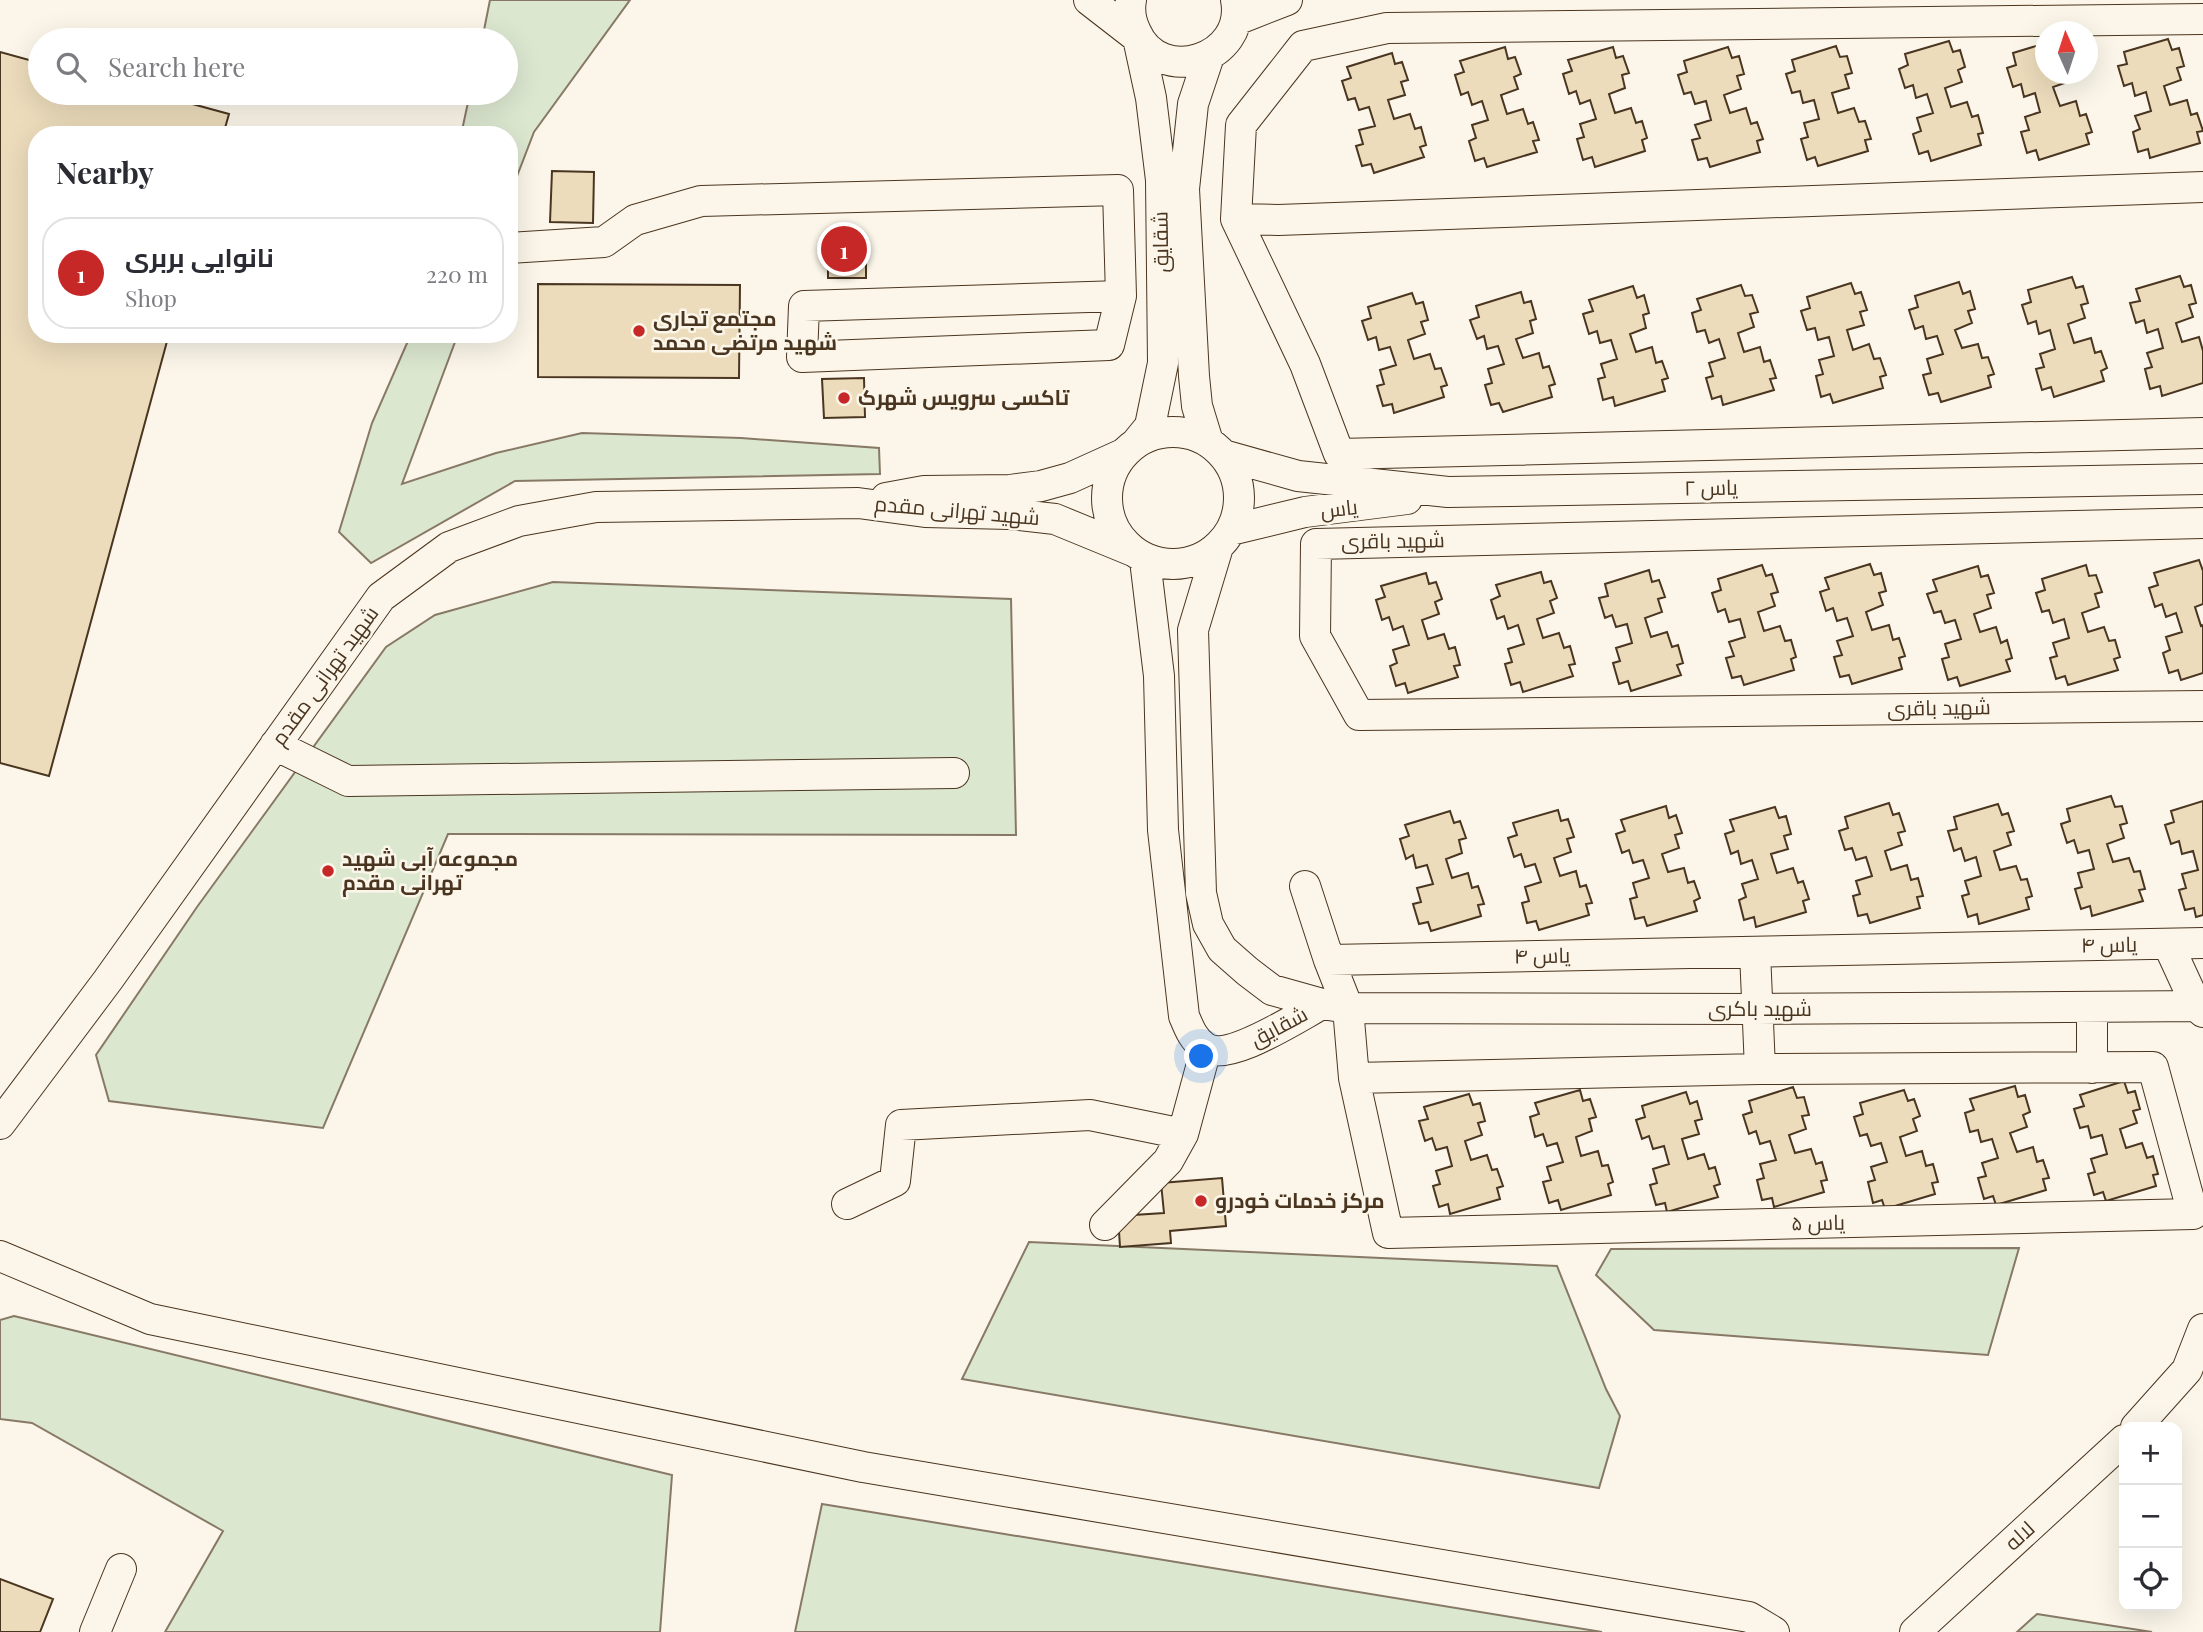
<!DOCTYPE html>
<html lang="en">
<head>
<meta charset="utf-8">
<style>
  body { margin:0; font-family:"Playfair Display",Cairo,serif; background:#f7f7f7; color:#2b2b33 }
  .controls { position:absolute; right:21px; bottom:21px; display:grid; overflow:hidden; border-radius:14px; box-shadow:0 7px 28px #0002 }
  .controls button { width:63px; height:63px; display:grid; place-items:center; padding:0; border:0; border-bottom:2px solid #e1e1e2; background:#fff; color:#2b2b33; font:35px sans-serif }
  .compass { position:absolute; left:2035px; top:21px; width:63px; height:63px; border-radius:50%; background:#fff; box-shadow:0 7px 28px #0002; rotate:357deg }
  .you { position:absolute; left:1202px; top:1057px; width:24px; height:24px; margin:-18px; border:5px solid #fff; border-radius:50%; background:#1a73e8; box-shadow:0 0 0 10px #1a73e833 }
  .badge { display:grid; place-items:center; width:46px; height:46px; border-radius:50%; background:#c62828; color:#fff; font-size:23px; font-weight:700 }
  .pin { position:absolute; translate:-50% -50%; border:4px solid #fff; box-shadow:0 2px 7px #0006 }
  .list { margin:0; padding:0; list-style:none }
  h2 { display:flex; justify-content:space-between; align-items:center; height:91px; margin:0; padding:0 28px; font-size:30px }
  h2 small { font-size:23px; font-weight:400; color:#7c7c81 }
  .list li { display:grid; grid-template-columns:46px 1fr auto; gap:21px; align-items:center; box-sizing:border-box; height:112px; margin:0 14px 14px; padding:0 14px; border:2px solid #e1e1e2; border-radius:28px }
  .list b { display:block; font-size:26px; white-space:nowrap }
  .list p { margin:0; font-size:23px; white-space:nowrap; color:#7c7c81 }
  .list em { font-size:23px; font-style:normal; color:#7c7c81 }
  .icon { flex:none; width:38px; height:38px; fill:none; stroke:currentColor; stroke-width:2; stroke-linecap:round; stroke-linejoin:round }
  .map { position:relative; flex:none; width:2203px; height:1632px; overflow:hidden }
  .search { position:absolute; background:#fff; box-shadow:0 7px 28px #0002; left:28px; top:28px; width:490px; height:77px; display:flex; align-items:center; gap:18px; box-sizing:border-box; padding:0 24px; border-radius:38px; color:#7c7c81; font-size:26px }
  .panel { position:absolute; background:#fff; box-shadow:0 7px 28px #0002; left:28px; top:126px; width:490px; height:217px; border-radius:28px }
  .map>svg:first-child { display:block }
  .green { fill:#dce7d0; stroke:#887966; stroke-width:2 }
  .building { fill:#ecdcbc; stroke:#4a3520; stroke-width:2 }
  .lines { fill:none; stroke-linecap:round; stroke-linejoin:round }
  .minor-casing { stroke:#4a3520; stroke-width:32 }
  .minor { stroke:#fbf6e9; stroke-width:30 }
  .poi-dot { fill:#c62828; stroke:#fbf6e9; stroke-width:2.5 }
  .labels { text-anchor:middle; stroke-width:5; stroke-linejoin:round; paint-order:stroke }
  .street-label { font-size:21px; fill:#4a3520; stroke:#fbf6e9 }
  .poi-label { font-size:21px; font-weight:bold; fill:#4a3520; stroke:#fbf6e9; text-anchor:start }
</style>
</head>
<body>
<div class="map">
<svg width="2203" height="1632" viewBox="0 0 2203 1632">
  <rect width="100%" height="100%" fill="#fbf6e9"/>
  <!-- green -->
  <path class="green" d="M490,0H630L534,132L509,197V135H461L470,93H506V40H482Z
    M411,334H458L402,484L496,453L582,433L741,438L879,448L880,474L515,481L371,563L339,532L372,423Z
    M553,582L1011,599L1016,835L448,834L323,1128L109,1101L96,1055L197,907L386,647L435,615Z
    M1029,1242L1557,1266L1606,1389L1620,1416L1599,1488L962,1379Z
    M2019,1248L1988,1355L1654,1330L1596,1275L1611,1249Z
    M14,1316L672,1475L660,1632H165L223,1531L32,1423L0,1419V1320Z
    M822,1504L1602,1632H795Z
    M2037,1614L2152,1632H2017Z"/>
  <!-- building -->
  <path class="building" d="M2168,39L2172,50L2179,48L2184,66L2177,68L2181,80L2164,86L2170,105L2187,100L2191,115L2197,113L2203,131L2197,132L2200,143L2150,158L2148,149L2138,152L2133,132L2140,129L2135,116L2151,111L2146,92L2135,96L2132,83L2124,86L2118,66L2127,64L2124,52Z
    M1949,41L1953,52L1960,50L1965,67L1958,70L1962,82L1945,88L1951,107L1967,102L1972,117L1978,115L1983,133L1978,134L1981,145L1931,161L1928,151L1919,154L1913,134L1921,131L1917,118L1933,113L1927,94L1916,98L1913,85L1905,88L1899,69L1908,65L1905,54Z
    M2046,43V74H2068L2070,81L2053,87L2060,106L2076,101L2080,116L2086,114L2092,132L2086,134L2089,144L2039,160L2036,150L2027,153L2021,132L2029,130L2025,117L2040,112L2035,93L2024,97L2021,84L2013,87L2007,68L2016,65L2013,53Z
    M1836,46L1840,57L1847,56L1852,73L1845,75L1849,88L1832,93L1838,113L1854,108L1859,122L1865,121L1871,139L1865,140L1868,151L1818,166L1815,157L1807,160L1801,139L1808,137L1804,123L1819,119L1814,100L1803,103L1800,91L1792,93L1786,74L1795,71L1792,60Z
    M1505,47L1508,59L1515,57L1521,74L1514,77L1518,89L1501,95L1507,114L1523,109L1528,124L1533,122L1539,140L1533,141L1537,152L1487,167L1484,158L1475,161L1469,141L1476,138L1472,125L1488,120L1482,101L1472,105L1468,92L1461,95L1455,75L1464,72L1460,61Z
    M1613,47L1616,58L1623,56L1629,73L1622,75L1625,88L1609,94L1615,113L1631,108L1636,123L1642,121L1647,138L1642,140L1645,151L1595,167L1592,157L1583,160L1577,139L1584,137L1580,124L1596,119L1590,100L1580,104L1576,91L1569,94L1563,74L1572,71L1568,60Z
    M1728,47L1732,58L1739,56L1744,74L1737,76L1741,89L1724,95L1730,113L1746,108L1751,124L1757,122L1763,139L1757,141L1760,152L1710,167L1707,158L1698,160L1692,140L1700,138L1695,125L1711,120L1706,101L1695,104L1691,92L1684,94L1678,75L1687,72L1684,61Z
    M0,52L40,63V93H152L229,114L223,135H37V334H169L49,776L0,763Z
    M1392,53L1395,64L1402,62L1408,80L1401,82L1405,95L1388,100L1394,119L1410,114L1415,129L1421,127L1426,145L1420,147L1424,157L1374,173L1371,164L1362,166L1356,146L1363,144L1359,130L1375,126L1369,107L1359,110L1355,98L1348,100L1342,81L1351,78L1347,67Z
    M552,171L594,172L593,223L550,222Z
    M828,238H866V278H828Z
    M2180,276L2184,287L2191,285L2196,303L2189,305L2193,317L2176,323L2182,342L2199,337L2203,351V383L2162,396L2160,386L2150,389L2145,369L2152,367L2147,353L2163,348L2158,329L2147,333L2144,320L2136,323L2130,303L2140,301L2136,289Z
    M2072,277L2076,288L2083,286L2088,303L2081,305L2085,318L2068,324L2074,343L2091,338L2095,353L2101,351L2107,368L2101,371L2104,381L2054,397L2051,387L2042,390L2036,369L2044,367L2040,354L2055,349L2050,330L2039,334L2036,321L2028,324L2022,305L2031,302L2028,290Z
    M1959,282L1963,294L1970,291L1975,309L1968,311L1972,323L1955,330L1962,348L1978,344L1982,358L1988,357L1994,374L1988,376L1991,387L1941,402L1938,393L1929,395L1923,375L1931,373L1927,359L1943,354L1937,336L1926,339L1923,326L1915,329L1909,310L1918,307L1915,296Z
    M1851,283L1855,294L1861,292L1867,310L1860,312L1864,325L1847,330L1853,350L1869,344L1874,359L1880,358L1886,375L1880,377L1883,388L1833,403L1830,394L1821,397L1816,376L1823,374L1819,360L1834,356L1829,337L1818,340L1815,328L1807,330L1801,311L1810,308L1807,297Z
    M538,284L740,285L739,378L538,377Z
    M1741,285L1745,296L1752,295L1758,312L1750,314L1754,327L1738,333L1744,352L1760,347L1764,362L1770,360L1776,378L1770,379L1774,390L1723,405L1721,396L1712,399L1706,378L1713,376L1709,363L1725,358L1719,339L1709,343L1705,330L1697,332L1692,313L1701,310L1697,299Z
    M1633,286L1637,298L1644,295L1649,313L1643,315L1646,328L1630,334L1636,352L1652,347L1656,363L1662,361L1668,378L1662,380L1665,391L1615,406L1613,397L1603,400L1598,379L1605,377L1601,364L1617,359L1611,340L1600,343L1597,331L1589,334L1583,314L1593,311L1589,300Z
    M1521,292L1524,303L1531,301L1536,319L1530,321L1533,333L1516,339L1523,358L1539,353L1543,368L1549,366L1555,384L1549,386L1552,397L1503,412L1499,403L1491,405L1485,385L1492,383L1488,369L1504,364L1498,346L1487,349L1484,336L1477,339L1470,320L1479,317L1476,306Z
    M1412,293L1416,304L1423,302L1428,320L1421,322L1425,334L1408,340L1414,359L1430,354L1435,369L1441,368L1447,385L1441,387L1444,397L1394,413L1392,404L1383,406L1377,386L1384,384L1380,370L1396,365L1390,347L1379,350L1376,337L1368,340L1362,321L1371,318L1368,307Z
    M864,378L865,417L824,418L822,379Z
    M2199,560L2203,571V604L2195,607L2201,626L2203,625V673L2181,680L2178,670L2169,673L2163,653L2170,650L2166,637L2182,632L2176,613L2166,617L2162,604L2155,607L2149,588L2158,585L2154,573Z
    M1870,564L1874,575L1881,573L1886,591L1879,593L1883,605L1866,612L1872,630L1889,625L1893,640L1899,638L1905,656L1899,658L1902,669L1852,684L1849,675L1840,677L1834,657L1842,655L1837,641L1853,636L1847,618L1837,621L1833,608L1826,611L1820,592L1829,589L1825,578Z
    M1762,565L1766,576L1772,574L1778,592L1771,594L1775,606L1758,612L1764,631L1780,626L1785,641L1791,640L1796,657L1791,659L1794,670L1744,685L1741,676L1732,678L1726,658L1734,656L1729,642L1745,637L1740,619L1729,622L1725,609L1718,612L1712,593L1721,590L1718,579Z
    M2086,565L2089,576L2096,575L2102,592L2095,594L2099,607L2082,613L2088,632L2104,627L2109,641L2115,640L2120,657L2114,659L2118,670L2068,685L2065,676L2056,679L2050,658L2057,656L2053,643L2069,638L2064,619L2053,623L2049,610L2042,612L2036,593L2045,590L2042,579Z
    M1978,566L1981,577L1988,575L1994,593L1987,595L1991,608L1974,614L1980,632L1996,627L2001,643L2007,640L2012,658L2006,660L2010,671L1960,686L1957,677L1948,680L1942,659L1949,657L1945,644L1961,639L1955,620L1945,623L1941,611L1934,613L1927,594L1937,591L1933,580Z
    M1649,570L1652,582L1659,580L1665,597L1658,599L1662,612L1645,618L1651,637L1667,632L1672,647L1678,645L1683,663L1677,665L1681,675L1631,691L1628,681L1619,684L1613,663L1620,661L1616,648L1632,643L1627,624L1616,627L1612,615L1605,618L1599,598L1608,596L1605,584Z
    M1541,572L1544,583L1551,581L1557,598L1550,601L1554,613L1537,619L1543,638L1559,633L1564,648L1570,646L1575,664L1569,665L1573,676L1523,692L1520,682L1511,685L1505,664L1512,662L1508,649L1524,644L1518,625L1508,629L1504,616L1497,619L1491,600L1500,596L1496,585Z
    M1426,573L1429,584L1436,582L1442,599L1435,602L1439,614L1422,620L1428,639L1444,634L1449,649L1455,647L1460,665L1454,666L1458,677L1408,693L1405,683L1396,686L1390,666L1397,663L1393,650L1409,645L1403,626L1393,630L1389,617L1382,620L1376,600L1385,597L1381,586Z
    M2111,796L2115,807L2122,806L2127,823L2120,825L2124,838L2107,844L2113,862L2129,858L2134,872L2140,871L2145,889L2139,890L2143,901L2092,916L2090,906L2081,909L2075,889L2082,887L2078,873L2094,869L2089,850L2078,853L2074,840L2067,843L2061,824L2070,821L2067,809Z
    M2203,801V915L2196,917L2194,908L2185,910L2179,890L2186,888L2182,874L2198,870L2193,851L2182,854L2179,841L2171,844L2165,825L2174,822L2171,811Z
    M1889,803L1893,815L1899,813L1905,831L1898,833L1902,845L1885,851L1891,870L1907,865L1911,880L1918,878L1923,896L1917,897L1920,908L1870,923L1867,914L1858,916L1853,896L1860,894L1856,881L1872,876L1866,857L1856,860L1852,848L1845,850L1839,831L1848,828L1845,817Z
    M1998,804L2002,815L2008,813L2014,831L2007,833L2011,845L1994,851L2000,870L2016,866L2021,880L2027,879L2032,896L2026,898L2029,909L1979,924L1977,914L1968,917L1962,896L1969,894L1965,881L1981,876L1976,857L1965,861L1961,848L1954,851L1948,831L1957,829L1954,817Z
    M1666,806L1669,818L1676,815L1682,833L1675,835L1679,848L1662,854L1668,872L1684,868L1688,883L1694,881L1700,898L1694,901L1697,911L1647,926L1644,917L1635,919L1630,899L1637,897L1633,883L1649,878L1643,860L1633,863L1629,850L1622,853L1616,834L1625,831L1621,820Z
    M1775,807L1779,818L1786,816L1791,834L1784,836L1788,849L1771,854L1777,873L1793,868L1798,883L1803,881L1809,899L1803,901L1806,912L1756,927L1754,917L1744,920L1739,900L1746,897L1742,884L1758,879L1752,860L1741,864L1738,851L1731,854L1725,834L1734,831L1730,820Z
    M1558,810L1561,821L1568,819L1574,837L1567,839L1571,852L1554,858L1560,876L1576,871L1580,887L1586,885L1592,903L1586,904L1589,915L1539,930L1536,921L1527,923L1522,903L1529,901L1525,887L1541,882L1535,864L1525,867L1521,854L1514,857L1508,838L1517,835L1513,823Z
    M1450,811L1454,823L1460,821L1466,838L1459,840L1462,853L1446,859L1452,878L1468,873L1472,888L1478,886L1484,904L1478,905L1481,916L1431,931L1428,922L1419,924L1413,904L1421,902L1417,888L1433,884L1427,865L1416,868L1413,855L1406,859L1400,839L1409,836L1405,825Z
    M2124,1081L2128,1093L2135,1091L2140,1109L2133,1111L2137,1123L2120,1129L2126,1148L2142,1143L2147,1158L2153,1156L2158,1174L2153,1175L2156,1186L2106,1201L2103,1192L2094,1195L2088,1174L2095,1172L2091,1159L2107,1154L2102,1135L2091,1138L2088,1126L2080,1128L2074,1109L2084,1106L2080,1095Z
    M2015,1086L2018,1097L2025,1095L2030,1112L2023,1115L2027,1127L2010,1133L2017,1152L2033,1147L2037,1162L2043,1160L2049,1178L2043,1179L2046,1190L1996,1205L1993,1196L1984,1199L1978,1178L1986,1176L1982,1163L1998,1158L1992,1139L1981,1142L1978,1130L1970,1132L1965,1113L1974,1110L1970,1099Z
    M1793,1087L1797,1098L1804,1097L1809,1115L1802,1116L1806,1129L1789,1135L1795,1153L1811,1149L1816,1164L1822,1162L1827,1180L1821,1181L1824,1192L1774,1207L1772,1198L1762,1200L1757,1180L1764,1178L1760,1164L1776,1160L1770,1141L1760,1144L1756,1131L1749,1134L1743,1115L1752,1112L1749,1101Z
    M1580,1090L1583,1101L1590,1099L1596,1117L1589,1119L1592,1131L1576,1137L1581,1156L1598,1151L1602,1166L1608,1165L1613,1182L1608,1184L1611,1195L1561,1210L1558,1200L1549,1203L1543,1182L1551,1180L1547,1167L1563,1162L1557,1143L1547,1146L1543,1134L1535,1137L1530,1117L1539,1114L1535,1103Z
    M1904,1090L1908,1101L1914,1099L1920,1116L1913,1119L1917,1131L1900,1137L1906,1156L1922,1151L1926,1166L1933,1164L1938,1182L1932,1183L1935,1194L1885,1209L1882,1200L1873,1203L1868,1182L1875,1180L1871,1167L1887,1162L1881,1143L1871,1146L1867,1134L1860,1136L1854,1117L1863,1114L1860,1103Z
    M1686,1092L1690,1104L1697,1101L1702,1119L1695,1121L1699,1134L1682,1139L1688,1159L1704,1154L1709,1169L1715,1167L1720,1184L1714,1186L1718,1197L1667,1212L1665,1203L1656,1205L1650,1185L1657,1183L1653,1169L1669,1164L1664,1146L1653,1149L1649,1136L1642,1139L1636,1120L1645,1117L1642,1106Z
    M1469,1094L1473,1105L1480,1103L1485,1121L1478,1123L1482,1135L1465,1141L1471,1160L1487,1155L1492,1170L1497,1169L1503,1186L1497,1188L1500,1199L1450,1214L1448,1204L1439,1207L1433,1186L1440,1184L1436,1171L1452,1166L1447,1147L1436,1150L1432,1138L1425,1141L1419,1121L1428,1119L1424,1107Z
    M1222,1178L1226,1226L1170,1231L1171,1243L1120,1247L1118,1216L1164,1213L1161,1183Z
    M0,1579L53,1599L40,1632H0Z"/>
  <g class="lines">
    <defs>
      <path id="minor" d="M1089,0L1138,38L1151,98L1161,180L1163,363L1150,426L1137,442
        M1131,0C1129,11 1131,22 1136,32C1160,87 1247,59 1236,0
        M2203,19L1387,28L1303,46L1241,125L1236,219L1278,220L2203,187
        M1236,20L1287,0
        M1236,219L1305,364L1339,454L2203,433
        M509,248L604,242L635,220L701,201L1118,190L1121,296L1109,345L802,357L804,306L1121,296
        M1107 498a66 66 0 1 1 132 0a66 66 0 1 1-132 0Z
        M1208,442L1197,406L1194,376L1184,189L1193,104L1209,56
        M1223,455L1298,476L1448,492L2203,479
        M886,498L924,491L1010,490L1041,486L1070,478L1123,454
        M2203,523L1316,544L1315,636L1359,715L2203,706
        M1231,530L1305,512L1407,499
        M1218,547L1193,630L1201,893L1208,924L1222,949L1247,971L1272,990L1322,1004L1348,1008L1758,1009L2203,1006
        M1145,560L1159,676L1163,830L1184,1016C1189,1028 1193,1039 1204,1047C1227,1064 1299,1016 1322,1004
        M275,745L348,781L954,773
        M1305,886L1329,960L2203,943
        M2168,944L2197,1007L2203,1012
        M1755,952L1760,1069
        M1329,960L1348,1008L1354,1078L1388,1233L2193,1214L2153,1067L1760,1069L1354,1078
        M2092,1008V1068
        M0,1124L108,980L381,597L449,547L519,521L596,507L858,503L925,512L1010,514L1055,519L1133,551
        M847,1204L895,1181L901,1125L1090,1115L1183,1134
        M1105,1225L1168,1161L1183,1134L1206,1049
        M0,1256L150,1319L863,1467L1749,1617L1774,1632
        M2136,1427L2187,1370L2203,1329
        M95,1632L121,1569
        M1915,1632L2124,1440"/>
    </defs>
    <!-- minor casing -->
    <use href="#minor" class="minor-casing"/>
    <!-- minor -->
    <use href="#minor" class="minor"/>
  </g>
  <!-- markers -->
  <g class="poi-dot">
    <circle cx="639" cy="331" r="7"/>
    <circle cx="844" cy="398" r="7"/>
    <circle cx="328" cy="871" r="7"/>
    <circle cx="1201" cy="1201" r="7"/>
  </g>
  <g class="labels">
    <!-- street labels -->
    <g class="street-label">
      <text transform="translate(1161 242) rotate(-91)" y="7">شقایق</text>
      <text transform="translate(1711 488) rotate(-1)" y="7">یاس ۲</text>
      <text transform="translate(1339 509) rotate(-6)" y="7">یاس</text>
      <text transform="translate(957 511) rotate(5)" y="7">شهید تهرانی مقدم</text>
      <text transform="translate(1393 541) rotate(-1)" y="7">شهید باقری</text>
      <text transform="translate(325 676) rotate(-54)" y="7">شهید تهرانی مقدم</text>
      <text transform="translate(1939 708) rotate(-1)" y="7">شهید باقری</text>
      <text transform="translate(2109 945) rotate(-1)" y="7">یاس ۴</text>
      <text transform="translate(1542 956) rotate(-1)" y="7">یاس ۴</text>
      <text x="1760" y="1016">شهید باکری</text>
      <text transform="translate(1279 1027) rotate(-28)" y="7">شقایق</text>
      <text transform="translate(1818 1223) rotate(-1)" y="7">یاس ۵</text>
      <text transform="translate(2020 1536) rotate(-42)" y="7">لاله</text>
    </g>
    <!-- poi labels -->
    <g class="poi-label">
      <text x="653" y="326">مجتمع تجاری<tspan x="653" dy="24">شهید مرتضی محمد</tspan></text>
      <text x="858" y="405">تاکسی سرویس شهرک</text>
      <text x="342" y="866">مجموعه آبی شهید<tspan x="342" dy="24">تهرانی مقدم</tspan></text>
      <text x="1215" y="1208">مرکز خدمات خودرو</text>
    </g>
  </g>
</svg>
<div class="controls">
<button>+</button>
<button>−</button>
<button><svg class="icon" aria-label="locate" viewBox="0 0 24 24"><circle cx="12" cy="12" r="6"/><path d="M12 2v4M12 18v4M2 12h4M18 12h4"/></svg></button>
</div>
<svg class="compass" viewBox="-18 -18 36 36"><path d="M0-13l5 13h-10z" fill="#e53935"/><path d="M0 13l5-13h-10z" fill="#7c7c81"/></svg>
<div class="you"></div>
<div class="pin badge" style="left:844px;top:249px">1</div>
<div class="search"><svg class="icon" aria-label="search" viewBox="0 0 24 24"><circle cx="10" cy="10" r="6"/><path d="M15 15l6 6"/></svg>Search here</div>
<section class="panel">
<h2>Nearby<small></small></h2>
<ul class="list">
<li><span class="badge">1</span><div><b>نانوایی بربری</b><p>Shop</p></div><em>220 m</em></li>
</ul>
</section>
</div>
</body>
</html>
